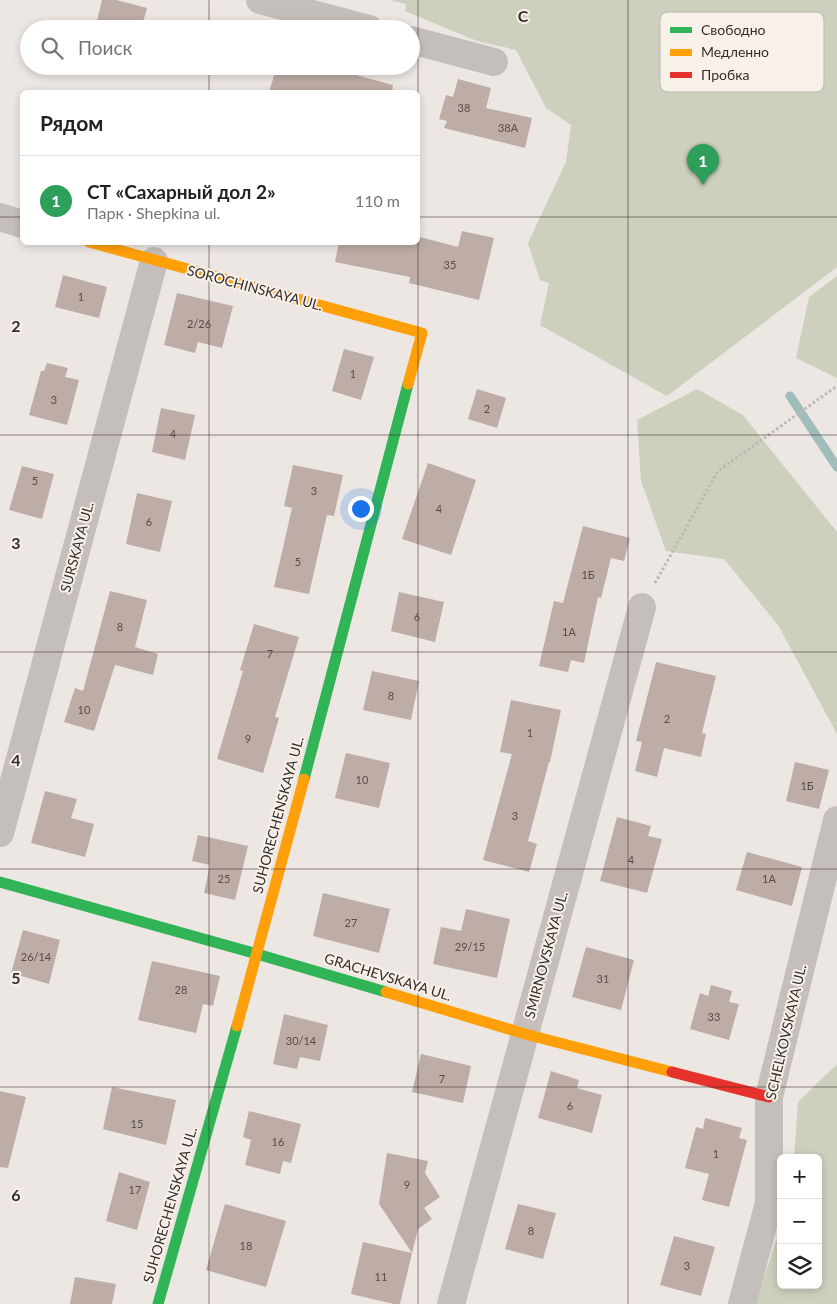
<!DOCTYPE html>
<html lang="ru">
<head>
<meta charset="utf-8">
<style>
  body { margin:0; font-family:Lato,sans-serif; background:#f2f2f2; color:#202124 }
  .controls { position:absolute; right:15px; bottom:15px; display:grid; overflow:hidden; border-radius:8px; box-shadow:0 2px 8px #0003 }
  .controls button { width:45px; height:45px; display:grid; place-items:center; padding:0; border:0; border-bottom:1px solid #e0e0e0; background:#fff; color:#202124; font:25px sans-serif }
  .you { position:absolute; left:360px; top:508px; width:18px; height:18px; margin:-12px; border:4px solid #fff; border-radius:50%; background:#1a73e8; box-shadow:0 0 0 8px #1a73e833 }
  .badge { display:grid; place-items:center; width:32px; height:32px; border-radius:50%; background:#0b8043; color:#fff; font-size:16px; font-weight:700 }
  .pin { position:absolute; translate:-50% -41px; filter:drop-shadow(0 1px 2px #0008) }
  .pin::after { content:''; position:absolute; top:26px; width:18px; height:15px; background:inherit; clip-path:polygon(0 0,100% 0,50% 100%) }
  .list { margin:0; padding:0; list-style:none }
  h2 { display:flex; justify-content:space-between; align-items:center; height:65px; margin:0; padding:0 20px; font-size:21px }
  h2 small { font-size:16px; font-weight:400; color:#757577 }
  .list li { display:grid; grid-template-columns:32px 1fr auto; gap:15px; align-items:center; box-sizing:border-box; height:90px; padding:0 20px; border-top:1px solid #e0e0e0 }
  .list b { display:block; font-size:19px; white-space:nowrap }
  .list p { margin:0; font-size:16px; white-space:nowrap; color:#757577 }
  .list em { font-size:16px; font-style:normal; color:#757577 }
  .icon { flex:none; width:28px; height:28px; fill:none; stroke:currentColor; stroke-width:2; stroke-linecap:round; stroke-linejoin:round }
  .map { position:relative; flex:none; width:837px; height:1304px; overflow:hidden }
  .search { position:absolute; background:#fff; box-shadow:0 2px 8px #0003; left:20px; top:20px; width:400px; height:55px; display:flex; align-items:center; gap:12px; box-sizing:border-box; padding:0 18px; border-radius:28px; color:#757577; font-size:19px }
  .panel { position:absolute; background:#fff; box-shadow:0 2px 8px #0003; left:20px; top:90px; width:400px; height:155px; border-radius:8px }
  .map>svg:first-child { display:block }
  .green { fill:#cdd0bd }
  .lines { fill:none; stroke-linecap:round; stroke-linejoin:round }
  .stream { stroke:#a0bcbb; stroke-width:9 }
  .building { fill:#beaca6 }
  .path { stroke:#beb8b3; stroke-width:3; stroke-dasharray:2.5 2.5; stroke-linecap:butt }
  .street { stroke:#c5bfbb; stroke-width:28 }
  .fast { stroke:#30b455; stroke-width:11 }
  .slow { stroke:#ff9f0a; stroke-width:11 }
  .jam { stroke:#e5322d; stroke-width:11 }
  .grid { fill:none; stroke:#362d2a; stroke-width:1; stroke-opacity:0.55 }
  .labels { text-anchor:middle; stroke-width:4; stroke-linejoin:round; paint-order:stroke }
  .number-label { font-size:11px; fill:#584d49 }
  .street-label { font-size:14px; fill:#362d2a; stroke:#f8f1ea }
  .key { fill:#f8f1ea; stroke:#beb6b0; stroke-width:1 }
  .key-label { font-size:14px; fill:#362d2a }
  .grid-label { font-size:16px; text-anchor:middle; font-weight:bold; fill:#362d2a; stroke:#f8f1ea; stroke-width:4; stroke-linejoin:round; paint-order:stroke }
</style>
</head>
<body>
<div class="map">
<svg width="837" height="1304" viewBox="0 0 837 1304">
  <rect width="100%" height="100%" fill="#ece7e2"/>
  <!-- green -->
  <path class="green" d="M390,0H837V267L667,396L540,325L549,283L540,280L528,243L566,162L571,125L546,108L516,50L477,41L405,11L406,4Z
    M837,276V378L796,358L809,297Z
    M697,389L743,415L837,532V734L778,625L724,559L666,551L641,481L637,420Z
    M837,1064V1304H755L781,1225V1285H818V1158H794L798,1102Z"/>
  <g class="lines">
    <!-- stream -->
    <path class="stream" d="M790,396L837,467"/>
  </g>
  <!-- building -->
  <path class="building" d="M102,0H116L147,8L141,29H95Z
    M277,66H322L393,85L392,92H269Z
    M458,79L491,88L486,108L532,118L525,148L444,128L447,121L439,119L446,95L453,97Z
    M462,231L494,238L479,300L409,283L410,277L335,262L339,242H419L420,237L458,247Z
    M63,275L107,287L99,318L55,307Z
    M177,293L233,306L222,348L198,342L195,353L164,345Z
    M344,349L374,357L361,400L332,391Z
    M47,363L68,368L65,377L79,380L67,425L29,415L41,371H44Z
    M477,389L506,398L497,428L468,419Z
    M161,408L195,415L185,460L152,452Z
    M428,463L476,480L451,555L402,539Z
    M293,465L343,475L334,516L327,515L309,594L274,587L292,508L284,506Z
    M22,466L54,474L42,519L9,510Z
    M137,493L172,501L160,552L126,544Z
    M583,526L630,538L624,561L611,558L601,598L598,597L584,663L571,660L568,672L539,666L554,601L563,603Z
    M110,591L147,600L135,647L158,654L153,675L115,665L94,731L64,722L75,688L83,691Z
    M399,592L444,602L435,642L391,631Z
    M254,624L299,637L275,717L279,718L263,773L217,759L243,671L240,670Z
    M656,662L716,676L702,733L706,734L701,757L664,748L657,777L635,771L642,742L636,741Z
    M372,671L419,681L411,720L363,710Z
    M511,700L561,710L550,762H549L528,841L537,844L529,872L483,860L512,754L500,752Z
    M346,753L390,763L379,808L335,798Z
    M795,762L829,770L819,809L786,801Z
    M45,791L77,799L71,818L94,824L85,857L31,843Z
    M617,817L651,826L648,836L662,839L647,893L600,881Z
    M198,835L248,846L235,900L204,893L210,865L192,861Z
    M747,852L802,867L792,906L736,890Z
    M323,893L390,909L379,953L313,936Z
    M466,909L510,919L497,978L433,964L441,927L461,931Z
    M23,930L60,940L49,984L11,973Z
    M586,947L634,960L621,1010L572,997Z
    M152,961L220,976L213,1006L203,1004L196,1033L138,1020Z
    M711,985L732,991L729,1002L739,1004L729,1040L690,1029L700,993L708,996Z
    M284,1014L328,1025L320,1061L300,1057L297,1069L273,1064Z
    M421,1054L471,1066L463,1103L412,1092Z
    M551,1071L579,1080L577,1088L602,1095L592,1133L538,1118Z
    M112,1087L176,1100L166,1145L103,1129Z
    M0,1091L26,1097L8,1168L0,1167Z
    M249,1111L301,1124L291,1163L283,1161L280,1174L245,1165L251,1140L243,1137Z
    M705,1118L742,1128L739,1138L747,1140L729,1207L702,1200L709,1174L685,1168L696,1127L703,1129Z
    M387,1153L428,1161L425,1173L440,1197L424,1208L432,1219L418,1229L412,1253L379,1204Z
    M119,1172L150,1182L137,1230L106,1221Z
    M225,1204L286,1221L266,1287L206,1270Z
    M518,1204L556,1213L543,1259L505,1249Z
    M674,1236L715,1247L701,1296L660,1285Z
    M363,1242L412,1253L400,1304H394L351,1294Z
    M75,1277L116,1284L112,1304H70Z"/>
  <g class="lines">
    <!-- path -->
    <path class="path" d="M655,583L718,471L837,386"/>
    <!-- street -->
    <path class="street" d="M260,0L369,29
      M411,40L494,62
      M0,217L22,224
      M0,833L154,261
      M451,1304L642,607
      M742,1304L769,1203V1097L837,820"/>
    <!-- fast -->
    <path class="fast" d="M304,779L408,384
      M0,882L257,954L386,992
      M158,1304L237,1026"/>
    <!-- slow -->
    <path class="slow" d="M89,242L422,333L408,384
      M386,992L525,1034L672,1072
      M237,1026L304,779"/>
    <!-- jam -->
    <path class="jam" d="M672,1072L769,1097"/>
  </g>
  <!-- grid -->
  <path class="grid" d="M209,0V29M418,0V1304M628,0V1304M209,66V92M0,217H22M418,217H837M209,242V1304M0,435H837M0,652H837M0,869H837M0,1087H837"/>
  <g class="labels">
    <!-- number labels -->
    <g class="number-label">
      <text x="464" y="112">38</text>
      <text x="508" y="132">38А</text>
      <text x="450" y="269">35</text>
      <text x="81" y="301">1</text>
      <text x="199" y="328">2/26</text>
      <text x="353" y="378">1</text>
      <text x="54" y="404">3</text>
      <text x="487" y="413">2</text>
      <text x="173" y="438">4</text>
      <text x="35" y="485">5</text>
      <text x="314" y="495">3</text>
      <text x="439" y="513">4</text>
      <text x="149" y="526">6</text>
      <text x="298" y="566">5</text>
      <text x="588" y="579">1Б</text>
      <text x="417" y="621">6</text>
      <text x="120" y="631">8</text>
      <text x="569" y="636">1А</text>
      <text x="270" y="658">7</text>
      <text x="391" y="700">8</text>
      <text x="84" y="714">10</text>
      <text x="667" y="723">2</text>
      <text x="530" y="737">1</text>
      <text x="248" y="743">9</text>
      <text x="362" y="784">10</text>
      <text x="807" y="790">1Б</text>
      <text x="515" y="820">3</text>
      <text x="631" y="864">4</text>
      <text x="224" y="883">25</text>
      <text x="769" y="883">1А</text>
      <text x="351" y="927">27</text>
      <text x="470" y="951">29/15</text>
      <text x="36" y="961">26/14</text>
      <text x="603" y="983">31</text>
      <text x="181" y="994">28</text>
      <text x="714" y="1021">33</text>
      <text x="301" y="1045">30/14</text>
      <text x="442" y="1083">7</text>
      <text x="570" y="1110">6</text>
      <text x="137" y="1128">15</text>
      <text x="278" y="1146">16</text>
      <text x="716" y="1158">1</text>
      <text x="407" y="1189">9</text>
      <text x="135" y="1194">17</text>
      <text x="531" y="1235">8</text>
      <text x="246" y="1250">18</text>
      <text x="687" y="1270">3</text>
      <text x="381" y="1281">11</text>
    </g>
    <!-- street labels -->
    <g class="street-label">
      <text transform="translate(255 288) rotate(15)" y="5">SOROCHINSKAYA UL.</text>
      <text transform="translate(77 547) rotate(-75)" y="5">SURSKAYA UL.</text>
      <text transform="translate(278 815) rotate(-75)" y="5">SUHORECHENSKAYA UL.</text>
      <text transform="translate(546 955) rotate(-75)" y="5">SMIRNOVSKAYA UL.</text>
      <text transform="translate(388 977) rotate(17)" y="5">GRACHEVSKAYA UL.</text>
      <text transform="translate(786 1032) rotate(-77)" y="5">SCHELKOVSKAYA UL.</text>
      <text transform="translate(170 1205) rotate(-74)" y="5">SUHORECHENSKAYA UL.</text>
    </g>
  </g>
  <!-- legend -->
  <rect x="660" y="12" width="164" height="80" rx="8" class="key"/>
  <rect x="670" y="27" width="22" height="6" fill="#30b455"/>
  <rect x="670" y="49" width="22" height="7" fill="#ff9f0a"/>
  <rect x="670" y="72" width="22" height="6" fill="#e5322d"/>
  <g class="key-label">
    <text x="701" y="35">Свободно</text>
    <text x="701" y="57">Медленно</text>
    <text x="701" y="80">Пробка</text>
  </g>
  <g class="grid-label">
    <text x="523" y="22">C</text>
    <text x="16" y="332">2</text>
    <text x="16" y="549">3</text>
    <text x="16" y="766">4</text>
    <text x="16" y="984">5</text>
    <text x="16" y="1201">6</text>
  </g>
</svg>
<div class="controls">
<button>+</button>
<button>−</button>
<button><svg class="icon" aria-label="layers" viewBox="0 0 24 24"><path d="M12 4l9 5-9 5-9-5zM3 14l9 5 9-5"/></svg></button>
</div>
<div class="you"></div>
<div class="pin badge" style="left:703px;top:185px;background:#2e9e5b">1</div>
<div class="search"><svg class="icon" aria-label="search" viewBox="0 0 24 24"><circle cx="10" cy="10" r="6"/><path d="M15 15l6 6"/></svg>Поиск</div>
<section class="panel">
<h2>Рядом<small></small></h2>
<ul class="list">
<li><span class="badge" style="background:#2e9e5b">1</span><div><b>СТ «Сахарный дол 2»</b><p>Парк · Shepkina ul.</p></div><em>110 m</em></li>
</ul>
</section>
</div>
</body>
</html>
